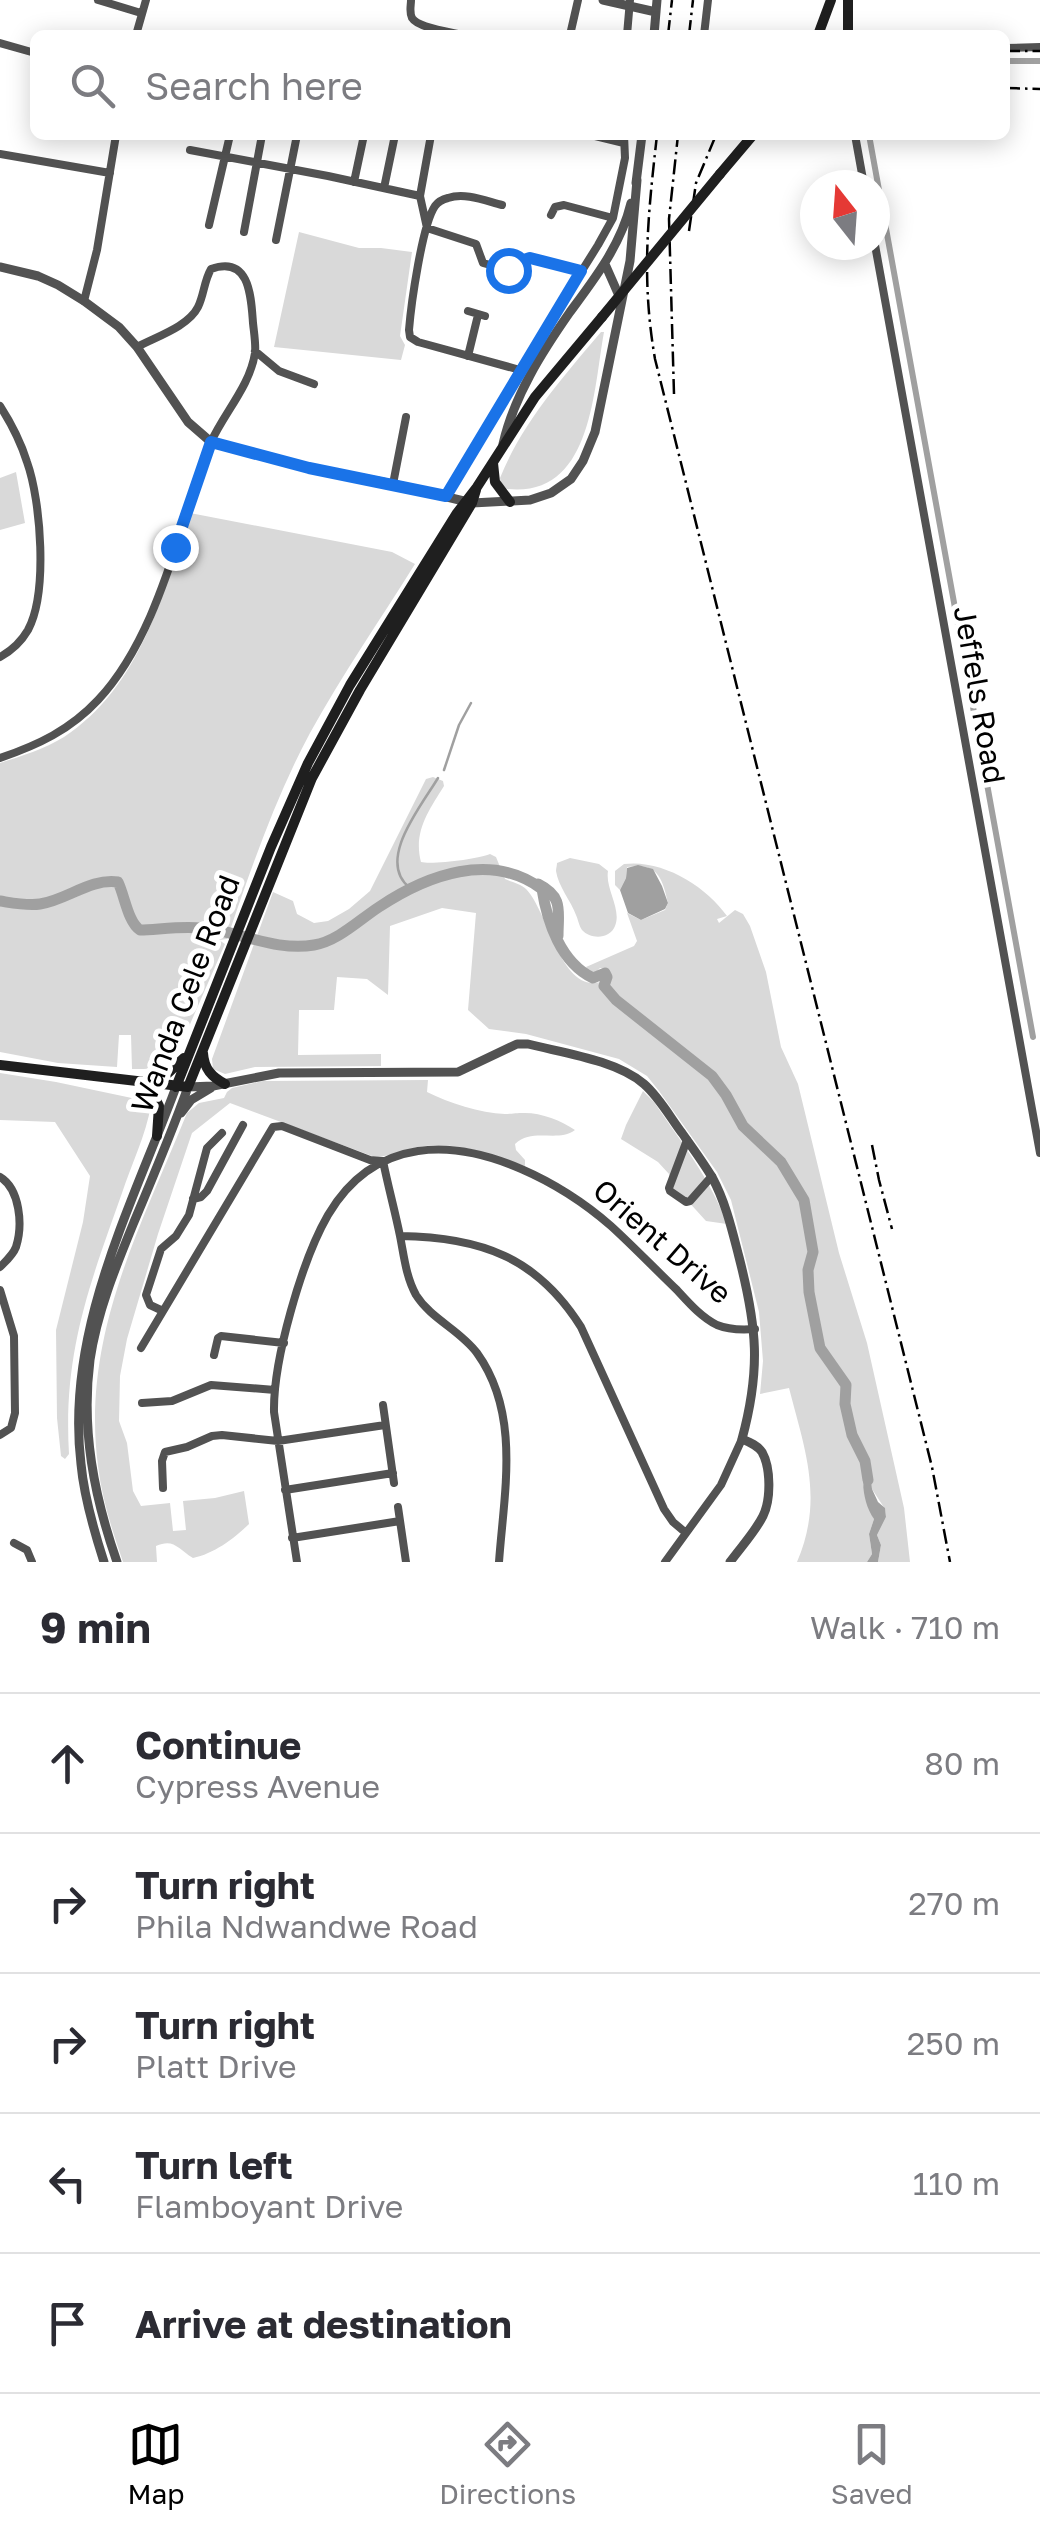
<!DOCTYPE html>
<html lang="en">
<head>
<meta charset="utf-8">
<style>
  body { margin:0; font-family:"Golos Text",sans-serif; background:#f7f7f7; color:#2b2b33 }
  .compass { position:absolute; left:800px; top:170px; width:90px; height:90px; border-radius:50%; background:#fff; box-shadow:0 5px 25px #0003; rotate:343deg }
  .stop { position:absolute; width:30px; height:30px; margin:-22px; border:8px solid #1a73e8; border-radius:50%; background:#fff }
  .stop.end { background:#1a73e8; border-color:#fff; box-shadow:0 2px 10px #0008 }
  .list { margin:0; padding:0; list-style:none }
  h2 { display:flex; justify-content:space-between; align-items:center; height:130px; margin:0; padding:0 40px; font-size:42px }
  h2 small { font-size:32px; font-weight:400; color:#7c7c81 }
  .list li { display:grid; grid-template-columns:65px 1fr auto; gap:30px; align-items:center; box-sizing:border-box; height:140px; padding:0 40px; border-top:2px solid #e1e1e2 }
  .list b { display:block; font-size:38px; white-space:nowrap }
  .list p { margin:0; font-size:32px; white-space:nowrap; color:#7c7c81 }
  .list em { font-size:32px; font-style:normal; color:#7c7c81 }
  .icon { flex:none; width:55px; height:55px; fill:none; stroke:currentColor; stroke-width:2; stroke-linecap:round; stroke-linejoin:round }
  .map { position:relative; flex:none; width:1040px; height:1562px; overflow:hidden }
  .search { position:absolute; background:#fff; box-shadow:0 5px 25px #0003; left:30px; right:30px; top:30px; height:110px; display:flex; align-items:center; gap:25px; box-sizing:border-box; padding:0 35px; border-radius:15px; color:#7c7c81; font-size:38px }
  .sheet { height:830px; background:#fff }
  nav { display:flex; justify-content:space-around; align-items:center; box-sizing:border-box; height:140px; border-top:2px solid #e1e1e2; background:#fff; font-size:28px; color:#7c7c81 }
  nav a { display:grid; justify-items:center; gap:5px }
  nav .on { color:#000 }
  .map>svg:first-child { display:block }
  .green { fill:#d9d9d9 }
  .water { fill:#a0a0a0 }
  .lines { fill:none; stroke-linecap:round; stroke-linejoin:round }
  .stream { stroke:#a0a0a0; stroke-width:2.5 }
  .canal { stroke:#a0a0a0; stroke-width:6 }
  .river { stroke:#a0a0a0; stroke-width:11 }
  .minor { stroke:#525252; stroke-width:8 }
  .tertiary { stroke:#525252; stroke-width:9 }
  .secondary { stroke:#1f1f1f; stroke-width:10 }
  .rail { stroke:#000; stroke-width:2.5; stroke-dasharray:15 5 2.5 5; stroke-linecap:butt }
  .secondary-bridge { stroke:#1f1f1f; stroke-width:10 }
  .route { stroke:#1a73e8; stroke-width:12 }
  .labels { text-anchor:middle; stroke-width:10; stroke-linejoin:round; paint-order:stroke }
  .street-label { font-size:30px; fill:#000; stroke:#fff }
</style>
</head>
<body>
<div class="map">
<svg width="1040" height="1562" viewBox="0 0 1040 1562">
  <rect width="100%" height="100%" fill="#fff"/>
  <!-- green -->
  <path class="green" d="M299,232L359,248H381L412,252L400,336L405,345L401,360L274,347Z
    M601,332H604C593,392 592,498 507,489L501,484L500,478C522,423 563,377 601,332Z
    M16,472L25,523L0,530V478Z
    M190,513L392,552L415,564C380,620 342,675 310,733C275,798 251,869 227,939L219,940L225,944L177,1054C164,1070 151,1069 132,1069L131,1035H119L117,1067L58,1063L0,1052V763C22,756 44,749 64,737C140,687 163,595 190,513Z
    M433,777L443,781L444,786C429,810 413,832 421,862C431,865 479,859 490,854L496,857L505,879C512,882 521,884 526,889C548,912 559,984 594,983C600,983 605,980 610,978L608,969L600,968L594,974L590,973L586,967L634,946L637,941L627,913L641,920L665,910L668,903C662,876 657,863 627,867L626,878L620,890L615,885V871L624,864C662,859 706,886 727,916L717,919L719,923L735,910L743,914L750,926L766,972L781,1047L798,1084L839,1253L867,1343L904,1508L910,1562H878L881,1545L877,1535L886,1517L885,1509L872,1489L870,1469L863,1484L874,1519L869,1534L872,1554L867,1562H797C824,1499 805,1450 789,1388L760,1394L763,1361L759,1312L731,1200L717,1172L659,1091L647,1076L619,1059L526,1034L489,1029L468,1010L476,913L442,908L390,926L388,995L367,979L337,977L334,1010H299L298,1055L381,1054V1066L255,1067L225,1074L213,1069L212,1059L273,892L293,901L297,914L314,923L328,921L349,909L370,891L426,779Z
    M570,858L599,864L608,871C605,889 622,909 615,926C610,939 591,940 582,930C579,926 578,919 576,915C571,901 558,886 556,871C556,868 557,866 557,863Z
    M0,1073L56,1082L146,1101L151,1105C146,1135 131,1165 122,1193C89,1286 63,1353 69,1454L65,1459L61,1456L57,1418L56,1330L83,1222L90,1176L55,1122L0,1120Z
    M428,1080L427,1092C449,1103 480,1113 505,1114C509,1114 518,1113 522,1113C539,1112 561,1120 575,1130C557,1143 533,1127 515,1144L516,1150L525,1160V1166C492,1155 460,1142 425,1146C407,1147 390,1159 372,1156L230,1103L192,1133L158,1234L127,1339L120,1376L119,1421L127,1443L133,1491L141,1506L170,1503L173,1531L186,1530L183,1501L215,1498L244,1491L249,1524C234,1539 213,1554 193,1558C178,1549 174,1538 156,1546L157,1562H123C112,1530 102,1499 98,1466C81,1336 140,1229 187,1113L199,1103L224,1098L227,1092L232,1088L263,1081Z
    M643,1091L654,1102C681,1142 710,1178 727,1224L706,1221L686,1199L673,1190L669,1174L658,1162L621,1139L626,1125Z"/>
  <!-- water -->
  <path class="water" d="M638,865L653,869L662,886L668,903L665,909L641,920L628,913L620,890L626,878L627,868Z
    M866,1465L870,1469L872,1489L878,1502L885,1508L886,1517L877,1535L881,1545L878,1562H867L872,1554L869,1534L874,1519C864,1505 860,1481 866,1465Z"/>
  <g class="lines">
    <!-- stream -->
    <path class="stream" d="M444,770L459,725L471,703
      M410,888C375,861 422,805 438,778"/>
    <!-- canal -->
    <path class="canal" d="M1005,61H1040
      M869,135L1033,1037"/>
    <!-- river -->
    <path class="river" d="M538,884C564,897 558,911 558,936
      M0,901C13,903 28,906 40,904C67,900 90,878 118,882C125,897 128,922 140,930C165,929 192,925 216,930C248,936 281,951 314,945C338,941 359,920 379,907C427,875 491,851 542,889C547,922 561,963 593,978L605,973L607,977L604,986L616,1000L712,1076L726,1095L743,1126L781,1162L804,1200L813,1252L808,1270L809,1292L820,1348L846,1385L845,1404L852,1435L865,1461L868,1480"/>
    <!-- minor -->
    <path class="minor" d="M98,0L141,13
      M411,0C411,6 409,12 412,18C418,28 451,32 463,35
      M136,35L146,0
      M570,35L578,0
      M627,35L630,0
      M704,35L708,0
      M0,43L35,53
      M1005,48L1040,47
      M591,135L624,143
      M855,135L864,185
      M190,150L328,176L420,196L427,228L476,244L483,263L512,271L518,268L526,258H534L581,271
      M0,154L110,173
      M354,182L364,135
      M384,188L395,135
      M420,196L431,135
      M502,205C486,201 465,192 448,198C444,199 438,202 435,206C422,225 411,305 409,330L410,337L418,342L520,370
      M551,215L555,207L564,205L613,218
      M209,225L230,135
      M244,232L262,135
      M276,240L297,135
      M875,245L1040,1153
      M84,301L97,250L116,135
      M468,311L485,316
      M255,351L279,371L314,384
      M468,356L478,315
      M0,406C11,423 21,443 27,462C41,501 48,593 28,630C21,642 11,651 0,657
      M393,484L406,417
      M446,496L501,406L520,370L598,245L613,218L625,158L624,135
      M0,758C38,745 70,730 98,700C148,647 171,562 194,493C199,477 204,459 211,442C224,413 250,386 255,353C256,344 254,333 253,323C251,297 250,255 211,269C204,281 204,295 198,307C188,327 155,337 137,347
      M687,1140L669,1188L670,1191L686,1202L690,1201L712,1176
      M0,1177C20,1189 23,1225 16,1247C13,1255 6,1261 0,1267
      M193,1199L201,1197L207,1191L243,1125
      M400,1236C480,1237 537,1257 581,1327L664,1509L673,1522L686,1533
      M0,1290L14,1336L15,1413L11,1428L0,1435
      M163,1311L150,1305L146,1295L161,1249L176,1236L189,1215L207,1148L222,1133
      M141,1348L273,1127L282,1126L370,1160L383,1161C388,1186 395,1211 400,1236C404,1256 406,1277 416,1295C431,1319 460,1330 477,1353C521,1414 504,1492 499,1562
      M214,1355L218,1338L221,1336L284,1343
      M142,1403L172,1401L211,1385L275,1390
      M383,1405L394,1483
      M163,1488L162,1461L165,1452L187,1447L212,1436L222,1435L278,1441L385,1425
      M285,1490L393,1473
      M398,1507L406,1562
      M292,1538L400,1521
      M14,1543L27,1550L32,1562
      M297,1562L274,1412C273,1360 302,1260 328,1215C348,1181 378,1157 418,1151C484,1141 563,1184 611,1226C634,1247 655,1269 677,1290C689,1303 701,1317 717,1325C729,1330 742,1330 755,1329
      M665,1562L721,1485L742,1439"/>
    <!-- tertiary -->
    <path class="tertiary" d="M603,0L656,12
      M654,35L657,0
      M636,183L642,135
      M605,264L620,298
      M0,267L38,276L58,285L84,301L119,327L137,347L188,422L211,442L309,468L393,484L472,503L530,500L551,493L571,479L583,461L595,432L630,261L637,180
      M503,444C514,396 542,352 570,312C595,278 621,245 631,203
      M181,1113L191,1100L211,1088
      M104,1562C94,1531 84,1497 81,1464C65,1331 131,1208 176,1087
      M117,1562C94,1496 81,1430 90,1360C97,1312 116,1266 134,1222C153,1177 172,1132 188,1087L213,1086L279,1073L458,1072L517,1044H528C563,1053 616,1060 644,1084C659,1097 670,1117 682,1133C692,1147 703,1162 712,1177C726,1203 732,1230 739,1257C757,1327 761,1369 742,1439C749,1442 757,1445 762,1452C771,1468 771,1500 763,1516C755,1532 741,1547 730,1562"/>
    <!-- secondary -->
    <path class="secondary" d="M818,35L831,0
      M848,35V0
      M720,174L753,135
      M493,463L495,482L510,502
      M203,1053C204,1069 212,1077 225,1084
      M0,1065L188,1087L312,778L360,690L472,503L476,490
      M144,1083L168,1073L184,1058
      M148,1084L159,1106L157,1136
      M176,1087L271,847L308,763L350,685L457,513L477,487L535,397L602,317"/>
    <!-- rail -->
    <path class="rail" d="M668,35L672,0
      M689,35L693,0
      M1005,51H1040
      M1005,88L1040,89
      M657,135C648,215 641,278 655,359L932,1467L950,1562
      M689,231L696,183L716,135
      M674,394L669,219L678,135
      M872,1145L879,1180L892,1229"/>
    <!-- secondary-bridge -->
    <path class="secondary-bridge" d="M602,317L720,174"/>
  </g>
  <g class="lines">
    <!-- route -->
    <path class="route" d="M175,547L211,442L309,468L446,496L581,271L530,258L524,260L515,270H508"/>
  </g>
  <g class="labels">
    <!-- street labels -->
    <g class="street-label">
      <text transform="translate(979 695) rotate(80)" y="10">Jeffels Road</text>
      <text transform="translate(186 994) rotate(-69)" y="10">Wanda Cele Road</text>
      <text transform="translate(662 1242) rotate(41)" y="10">Orient Drive</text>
    </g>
  </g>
</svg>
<svg class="compass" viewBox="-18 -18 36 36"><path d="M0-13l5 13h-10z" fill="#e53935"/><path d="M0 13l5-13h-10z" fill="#7c7c81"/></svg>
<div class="stop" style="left:508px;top:270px"></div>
<div class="stop end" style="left:175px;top:547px"></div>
<div class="search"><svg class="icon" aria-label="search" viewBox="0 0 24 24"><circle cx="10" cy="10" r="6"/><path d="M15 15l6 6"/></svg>Search here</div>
</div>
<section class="sheet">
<h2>9 min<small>Walk · 710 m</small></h2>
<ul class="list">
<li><svg class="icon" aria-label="ahead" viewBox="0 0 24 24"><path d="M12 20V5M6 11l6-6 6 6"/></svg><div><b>Continue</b><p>Cypress Avenue</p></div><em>80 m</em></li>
<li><svg class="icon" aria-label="right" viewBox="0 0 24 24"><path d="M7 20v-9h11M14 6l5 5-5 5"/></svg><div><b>Turn right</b><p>Phila Ndwandwe Road</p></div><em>270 m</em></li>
<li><svg class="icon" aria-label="right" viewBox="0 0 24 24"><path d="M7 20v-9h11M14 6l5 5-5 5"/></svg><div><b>Turn right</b><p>Platt Drive</p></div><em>250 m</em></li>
<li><svg class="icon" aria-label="left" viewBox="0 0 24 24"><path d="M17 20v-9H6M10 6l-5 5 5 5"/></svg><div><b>Turn left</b><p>Flamboyant Drive</p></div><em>110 m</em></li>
<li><svg class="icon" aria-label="arrive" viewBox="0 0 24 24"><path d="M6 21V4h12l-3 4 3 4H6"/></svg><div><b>Arrive at destination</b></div></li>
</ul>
</section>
<nav>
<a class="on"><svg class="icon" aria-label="map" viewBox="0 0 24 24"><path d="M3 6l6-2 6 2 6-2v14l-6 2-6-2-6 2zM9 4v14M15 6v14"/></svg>Map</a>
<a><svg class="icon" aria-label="directions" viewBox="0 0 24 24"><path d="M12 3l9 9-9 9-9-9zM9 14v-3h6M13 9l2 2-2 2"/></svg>Directions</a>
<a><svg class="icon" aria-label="saved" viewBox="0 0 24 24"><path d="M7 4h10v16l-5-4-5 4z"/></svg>Saved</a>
</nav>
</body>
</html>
